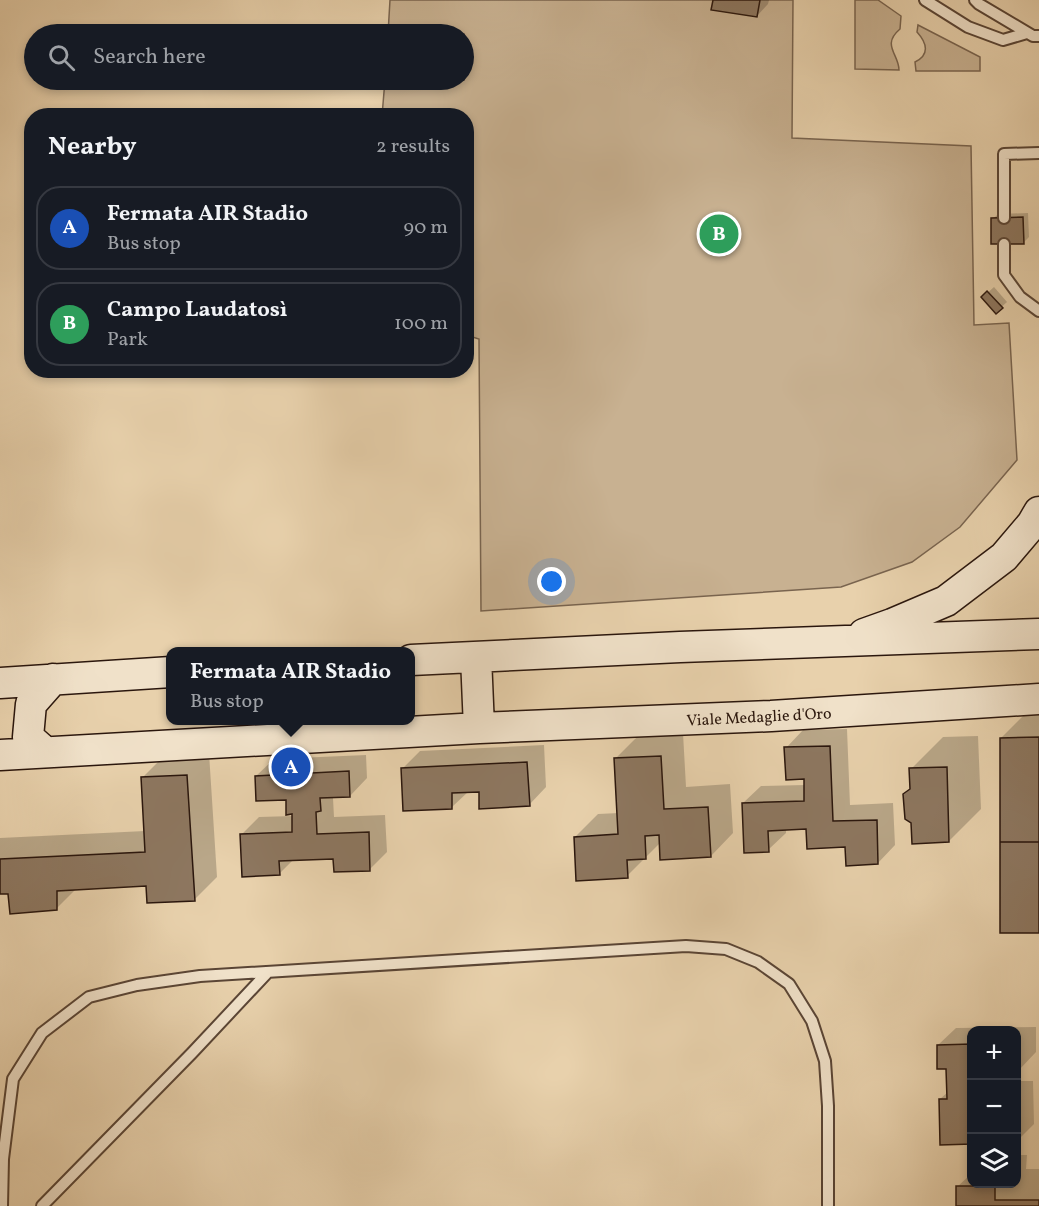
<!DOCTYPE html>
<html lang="en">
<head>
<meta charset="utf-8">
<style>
  body { margin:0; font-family:Vollkorn,serif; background:#20242c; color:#f1f3f6 }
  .controls { position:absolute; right:18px; bottom:18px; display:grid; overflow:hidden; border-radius:12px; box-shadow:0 3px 9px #0003 }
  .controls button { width:54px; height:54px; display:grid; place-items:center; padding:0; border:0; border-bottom:2px solid #363941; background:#171b24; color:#f1f3f6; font:30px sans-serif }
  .you { position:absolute; left:552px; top:582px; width:21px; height:21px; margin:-15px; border:4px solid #fff; border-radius:50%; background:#1a73e8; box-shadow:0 0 0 9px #1a73e833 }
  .badge { display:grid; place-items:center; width:39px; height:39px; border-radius:50%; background:#db2777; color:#fff; font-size:20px; font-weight:700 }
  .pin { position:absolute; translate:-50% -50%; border:3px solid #fff; box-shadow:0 2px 6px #0006 }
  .popup { position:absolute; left:166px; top:647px; width:249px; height:78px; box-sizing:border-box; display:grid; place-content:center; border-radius:12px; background:#171b24; filter:drop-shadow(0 2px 4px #0005); font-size:20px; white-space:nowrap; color:#9ea1a6 }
  .popup b { font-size:22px; color:#f1f3f6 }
  .popup::after { content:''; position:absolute; left:50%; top:100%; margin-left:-12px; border:12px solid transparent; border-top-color:#171b24 }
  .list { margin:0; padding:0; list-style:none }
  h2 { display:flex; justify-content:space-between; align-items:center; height:78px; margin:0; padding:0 24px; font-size:26px }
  h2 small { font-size:20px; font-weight:400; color:#9ea1a6 }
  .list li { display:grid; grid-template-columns:39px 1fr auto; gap:18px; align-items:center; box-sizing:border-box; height:84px; margin:0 12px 12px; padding:0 12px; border:2px solid #363941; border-radius:24px }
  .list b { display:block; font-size:22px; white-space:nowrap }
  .list p { margin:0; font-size:20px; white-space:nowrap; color:#9ea1a6 }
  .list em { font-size:20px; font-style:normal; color:#9ea1a6 }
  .icon { flex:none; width:33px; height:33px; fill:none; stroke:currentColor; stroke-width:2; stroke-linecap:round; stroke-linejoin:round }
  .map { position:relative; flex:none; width:1039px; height:1206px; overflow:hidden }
  .search { position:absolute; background:#171b24; box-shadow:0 3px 9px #0003; left:24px; top:24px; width:450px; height:66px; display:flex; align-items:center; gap:15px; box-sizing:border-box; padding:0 21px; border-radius:33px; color:#9ea1a6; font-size:22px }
  .panel { position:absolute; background:#171b24; box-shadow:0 3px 9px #0003; left:24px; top:108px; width:450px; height:270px; border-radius:24px }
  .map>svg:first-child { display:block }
  .green { fill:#c8b191; stroke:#79644f; stroke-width:1.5 }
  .shadow { fill:#0003 }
  .building { fill:#8d7760; stroke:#2a160d; stroke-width:1.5 }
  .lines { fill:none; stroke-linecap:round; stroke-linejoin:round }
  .lane-casing { stroke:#5a4535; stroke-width:14 }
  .secondary-casing { stroke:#2a160d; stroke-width:33 }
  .lane { stroke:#f0e1c9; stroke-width:10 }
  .secondary { stroke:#f0e1c9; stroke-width:30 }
  .labels { text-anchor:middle; stroke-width:6; stroke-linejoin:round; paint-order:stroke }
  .street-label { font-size:16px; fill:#2a160d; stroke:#f0e1c9 }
</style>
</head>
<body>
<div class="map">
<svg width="1039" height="1206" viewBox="0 0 1039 1206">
  <rect width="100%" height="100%" fill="#e8d1ac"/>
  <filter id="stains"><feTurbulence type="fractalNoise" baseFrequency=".00333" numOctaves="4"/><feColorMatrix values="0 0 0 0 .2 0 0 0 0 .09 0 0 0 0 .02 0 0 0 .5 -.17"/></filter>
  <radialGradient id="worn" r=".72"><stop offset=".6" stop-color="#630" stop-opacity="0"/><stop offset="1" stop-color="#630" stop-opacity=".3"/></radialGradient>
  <!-- green -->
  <path class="green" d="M390,0H793L792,138L971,146L974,325L1009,323L1017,460L960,527L912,562L841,587L481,611L479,339L466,335V116H382L385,80H464V34H388Z
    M855,0H878L901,16L900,29C881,45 899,54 899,70L855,69Z
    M918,25L980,57V71H916L915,62C930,55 927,43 917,32Z"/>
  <!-- shadow -->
  <path class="shadow" d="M714,0H769L768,4L757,16Z
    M1028,213L1029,237L1023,243L993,219L998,214Z
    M994,287L1007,302L996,312L983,297Z
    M1033,706H1039V932L1001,738Z
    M847,729L850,805L893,803L895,845L878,863L847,846L808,828L786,829V833L768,850L743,803L761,786L805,785V778L786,748L803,730Z
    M683,733L686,787L730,784L733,833L711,856L661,842L627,876L575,837L598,814L619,813L615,759L638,736Z
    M978,736L981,809L949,841L913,822L904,794L912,787L911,769L943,737Z
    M544,745L546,787L529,805L480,790L469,791L452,807L402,769L420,751Z
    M209,753L217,877L194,900L148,885L77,888L57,908L9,892L0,893V838L145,831L142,778L165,755Z
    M366,755L367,778L350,796H334L333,798L334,817L385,815L387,852L370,869L335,857L294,859L279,874L241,835L259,817L293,816L287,798L256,776L274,759Z
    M1036,1027V1052L1019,1070H1016V1030H972V1143L940,1099L948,1092V1068L938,1045L956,1028Z
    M1016,1081H1033L1034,1124L1016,1142Z
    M1016,1155H1027L1026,1169H1039V1206H957V1187L972,1173V1184H1016Z"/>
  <!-- building -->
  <path class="building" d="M713,0H760L757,17L711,10Z
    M1023,217L1024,244H991V218Z
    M987,291L1003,308L996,314L981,297Z
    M1039,737V842H1000V738Z
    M830,746L833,821L877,820L878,864L846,866L845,847L807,849L806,829L768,831L769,852L744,853L742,803L804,801V779L786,780L784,747Z
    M661,756L664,809L708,807L711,857L660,860L659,835L645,836L646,859L627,860L628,878L576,881L574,837L618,834L614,758Z
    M527,762L530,806L479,809V792L452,793V809L403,811L401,768Z
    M947,767L949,842L912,844L911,823L905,819L903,794L910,789L909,768Z
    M349,771L350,797L320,798L321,811L316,812L317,834L369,832L370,871L334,872L333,859L279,861L280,875L242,877L240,834L292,832V814L286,815V800L256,801L255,776Z
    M187,775L195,901L147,903L146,886L57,891V910L10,914L8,894H0V859L145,852L141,777Z
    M1000,842H1039V933H1000Z
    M1016,1043H1019L1020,1071H1016Z
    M972,1044V1144L940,1145L939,1099H947L946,1069H937V1045Z
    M956,1186H995V1200H1039V1206H956Z"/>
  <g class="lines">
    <defs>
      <path id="lane" d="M925,0L968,27L1003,40L1027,33
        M975,0L979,4L1033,36H1039
        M1004,218V154L1039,153
        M1004,244V275L1020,297L1039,311
        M2,1206L3,1159L13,1079L42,1033L89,997L137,985L200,976L686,946L726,949L758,962L789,984L812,1021L825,1061L828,1106V1206
        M42,1206L192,1053L268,972"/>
      <path id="secondary" d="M864,634L892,624L946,601L1004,557L1032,524L1039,512
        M476,657L479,728
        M411,660L680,647L1039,634
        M0,683L171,672
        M45,752L28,737L31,704L53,679
        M0,755L479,728L771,716L1039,699"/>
    </defs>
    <!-- lane casing -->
    <use href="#lane" class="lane-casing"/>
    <!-- secondary casing -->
    <use href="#secondary" class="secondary-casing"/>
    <!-- lane -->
    <use href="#lane" class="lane"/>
    <!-- secondary -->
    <use href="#secondary" class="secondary"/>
  </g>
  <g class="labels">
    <!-- street labels -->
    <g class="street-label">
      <text transform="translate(759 716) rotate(-3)" y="6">Viale Medaglie d'Oro</text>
    </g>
  </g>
  <rect width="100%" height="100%" filter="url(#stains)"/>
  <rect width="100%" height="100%" fill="url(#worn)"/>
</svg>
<div class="controls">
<button>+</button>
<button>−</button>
<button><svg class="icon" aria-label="layers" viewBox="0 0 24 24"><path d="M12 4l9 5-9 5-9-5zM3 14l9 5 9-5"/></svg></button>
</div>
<div class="you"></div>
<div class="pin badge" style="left:291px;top:767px;background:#1a4fb4">A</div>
<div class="popup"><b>Fermata AIR Stadio</b>Bus stop</div>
<div class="pin badge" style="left:719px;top:234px;background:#2e9e5b">B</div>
<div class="search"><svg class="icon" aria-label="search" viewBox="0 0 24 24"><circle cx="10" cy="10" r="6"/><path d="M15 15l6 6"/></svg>Search here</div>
<section class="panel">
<h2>Nearby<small>2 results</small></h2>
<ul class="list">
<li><span class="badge" style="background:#1a4fb4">A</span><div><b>Fermata AIR Stadio</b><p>Bus stop</p></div><em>90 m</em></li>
<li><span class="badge" style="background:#2e9e5b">B</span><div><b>Campo Laudatosì</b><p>Park</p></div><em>100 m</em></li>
</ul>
</section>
</div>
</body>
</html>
